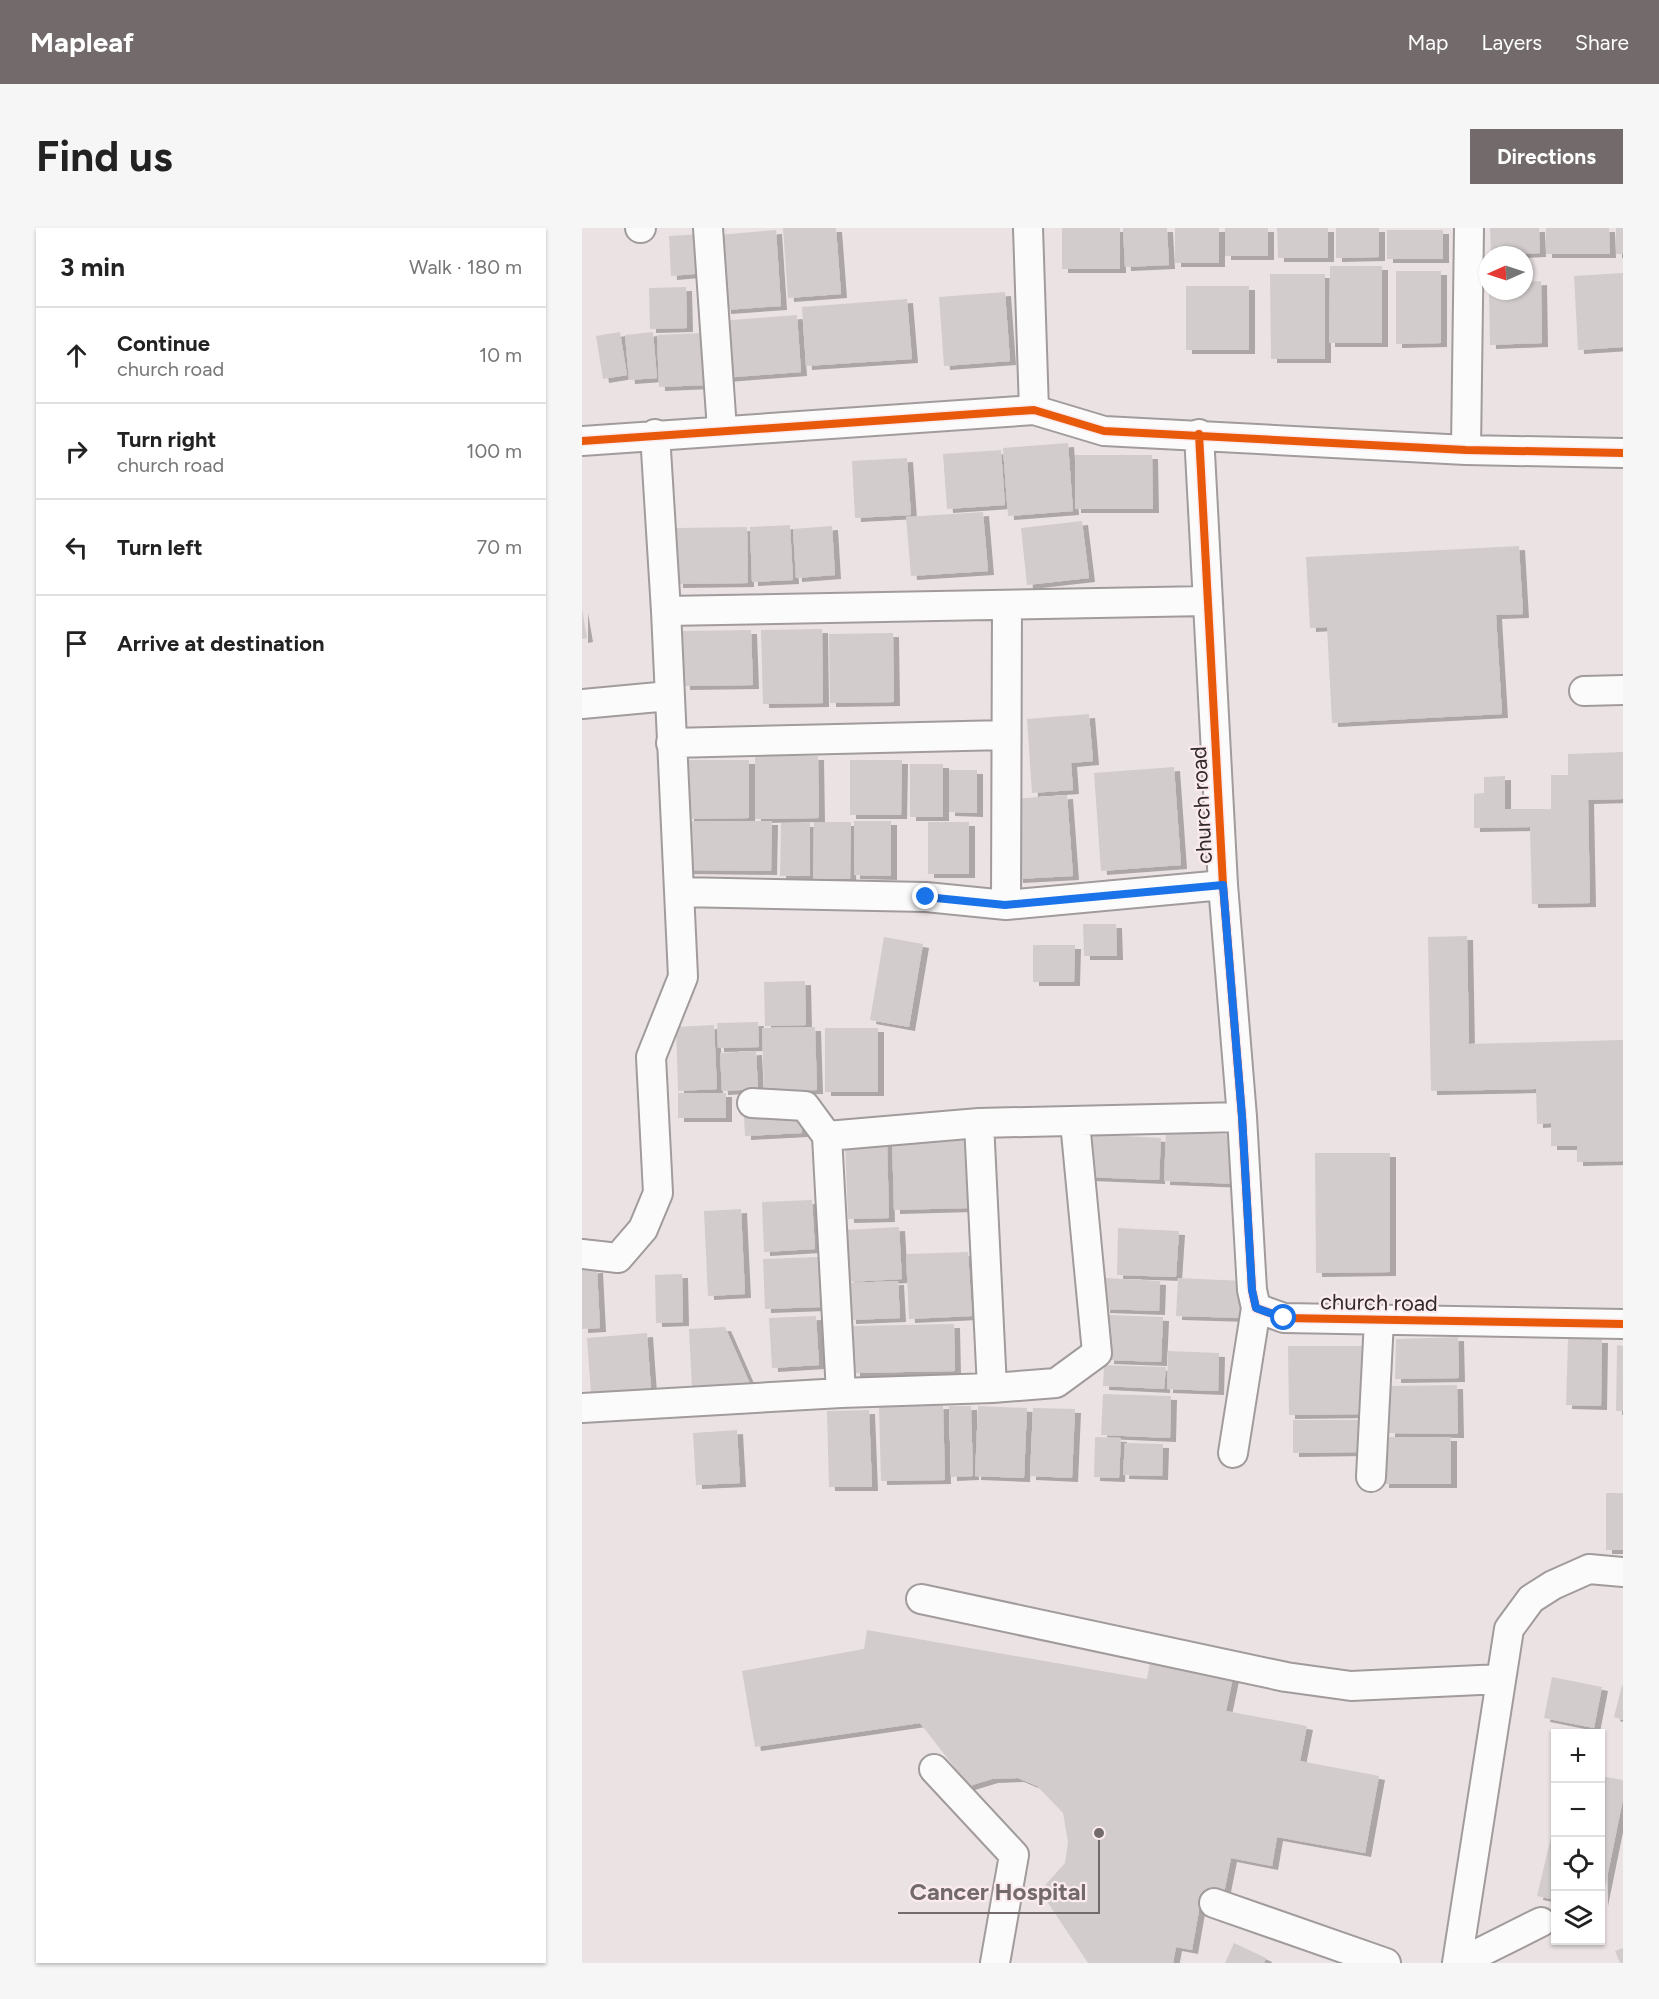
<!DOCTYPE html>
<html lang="en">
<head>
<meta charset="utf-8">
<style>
  body { margin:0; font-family:Figtree,sans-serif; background:#f6f6f6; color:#222 }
  .controls { position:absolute; right:18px; bottom:18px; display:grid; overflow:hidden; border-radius:0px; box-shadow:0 2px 4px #0004 }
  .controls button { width:54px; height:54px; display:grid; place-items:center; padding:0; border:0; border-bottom:2px solid #e0e0e0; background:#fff; color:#222; font:30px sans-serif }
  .compass { position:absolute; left:897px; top:18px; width:54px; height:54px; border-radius:50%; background:#fff; box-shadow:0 2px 4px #0004; rotate:267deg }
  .stop { position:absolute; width:18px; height:18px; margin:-14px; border:4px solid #1a73e8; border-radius:50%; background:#fff }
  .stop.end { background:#1a73e8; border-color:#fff; box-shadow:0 2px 6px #0008 }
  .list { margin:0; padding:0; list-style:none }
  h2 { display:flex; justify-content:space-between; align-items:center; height:78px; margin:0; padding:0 24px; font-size:26px }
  h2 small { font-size:20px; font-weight:400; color:#767676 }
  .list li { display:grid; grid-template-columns:39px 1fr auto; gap:18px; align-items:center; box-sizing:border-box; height:96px; padding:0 24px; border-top:2px solid #e0e0e0 }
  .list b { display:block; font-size:22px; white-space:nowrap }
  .list p { margin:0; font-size:20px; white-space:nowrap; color:#767676 }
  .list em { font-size:20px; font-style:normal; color:#767676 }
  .icon { flex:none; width:33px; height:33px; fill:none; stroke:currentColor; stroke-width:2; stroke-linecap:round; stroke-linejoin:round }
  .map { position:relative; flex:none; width:1041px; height:1735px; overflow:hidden; border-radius:0px }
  header { display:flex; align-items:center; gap:36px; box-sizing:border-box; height:84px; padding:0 30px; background:#726a6b; color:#fff }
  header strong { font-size:28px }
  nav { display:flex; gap:33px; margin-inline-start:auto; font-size:21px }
  .intro { display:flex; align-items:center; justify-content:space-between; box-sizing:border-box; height:144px; padding:0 36px }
  h1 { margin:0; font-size:42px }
  .button { padding:15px 27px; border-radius:0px; background:#726a6b; color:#fff; font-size:21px; font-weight:700 }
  main { display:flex; gap:36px; padding:0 36px }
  aside { flex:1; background:#fff; border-radius:0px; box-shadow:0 2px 4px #0004 }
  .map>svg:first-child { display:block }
  .building { fill:#d2cccd; filter:url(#shadow) }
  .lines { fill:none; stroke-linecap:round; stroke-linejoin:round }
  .minor-casing { stroke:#a19b9c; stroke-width:32 }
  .minor { stroke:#fcfbfb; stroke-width:28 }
  .cycleway-casing { stroke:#fcebee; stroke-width:11 }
  .cycleway { stroke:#e8590c; stroke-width:8 }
  .route { stroke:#1a73e8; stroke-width:8 }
  .labels { text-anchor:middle; stroke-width:4.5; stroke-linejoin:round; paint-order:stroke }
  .street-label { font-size:22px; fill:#312a2b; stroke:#fcebee }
  .leader { fill:none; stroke:#726a6b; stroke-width:2 }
  .callout-dot { fill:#726a6b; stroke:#fcebee; stroke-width:2 }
  .callout-label { font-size:24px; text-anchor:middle; font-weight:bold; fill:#726a6b; stroke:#fcebee; stroke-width:4.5; stroke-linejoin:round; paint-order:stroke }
</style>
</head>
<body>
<header>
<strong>Mapleaf</strong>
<nav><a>Map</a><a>Layers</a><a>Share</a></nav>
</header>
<div class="intro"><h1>Find us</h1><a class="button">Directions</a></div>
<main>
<aside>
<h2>3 min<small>Walk · 180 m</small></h2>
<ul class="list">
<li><svg class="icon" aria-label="ahead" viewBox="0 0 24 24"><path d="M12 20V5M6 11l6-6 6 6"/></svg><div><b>Continue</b><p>church road</p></div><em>10 m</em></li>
<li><svg class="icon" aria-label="right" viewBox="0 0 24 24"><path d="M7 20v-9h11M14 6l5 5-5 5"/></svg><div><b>Turn right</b><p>church road</p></div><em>100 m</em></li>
<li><svg class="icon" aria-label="left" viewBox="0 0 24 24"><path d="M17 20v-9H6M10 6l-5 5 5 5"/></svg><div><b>Turn left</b></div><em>70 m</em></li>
<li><svg class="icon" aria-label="arrive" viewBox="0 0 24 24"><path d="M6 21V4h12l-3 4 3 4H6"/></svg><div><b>Arrive at destination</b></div></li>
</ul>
</aside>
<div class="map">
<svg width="1041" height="1735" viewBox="0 0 1041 1735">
  <defs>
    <filter id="shadow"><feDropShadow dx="6" dy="4" stdDeviation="0" flood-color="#0004"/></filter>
  </defs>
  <rect width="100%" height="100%" fill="#ebe2e3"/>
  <!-- building -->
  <path class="building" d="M201,0H254L259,66L206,70Z
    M480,0H538V41H480Z
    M541,0H585L587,37L543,39Z
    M593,0H637V35H593Z
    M643,0H686V28H643Z
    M695,0H746V30H696Z
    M754,0H797V29L754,30Z
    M908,0H957L958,25L909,27Z
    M964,0H1027L1028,26H964Z
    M1034,0H1041V26H1034Z
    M194,2L199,78L143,82L137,7Z
    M805,2H861V31H805Z
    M120,6L123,45L89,48L87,8Z
    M748,38H800V115H747Z
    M814,43H859V115L814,116Z
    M1041,45V119L996,122L992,48Z
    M688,46H743V131H689Z
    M959,53L960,115L908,117L907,63H942V54Z
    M604,58H667V122H604Z
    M104,59L105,100L68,101L67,60Z
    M423,64L428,133L362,138L357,69Z
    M325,71L330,131L224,138L220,79Z
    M215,87L219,144L141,150L137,93Z
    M38,104L45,147L21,151L14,108Z
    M71,104L75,150L47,152L43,107Z
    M121,105L124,157L77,159L75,107Z
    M486,215L491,283L426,288L421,220Z
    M419,222L423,277L365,281L361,226Z
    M493,227H570L571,281H493Z
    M325,230L329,287L273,290L270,233Z
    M401,284L406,343L329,348L324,289Z
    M500,293L507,350L445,357L439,300Z
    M208,297L211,352L170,354L168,299Z
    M250,298L253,347L214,350L211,301Z
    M165,299L166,355L95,356L94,300Z
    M937,318L941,386L914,387L920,486L750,495L745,399L728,400L724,329Z
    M0,381L5,410L0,411Z
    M240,401L241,475L181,476L179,402Z
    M169,402L171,457L102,458L101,403Z
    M311,405L312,474L248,475L247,406Z
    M507,486L511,533L489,535L491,562L450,565L445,491Z
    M1041,524V571L1006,572L1008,675L950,676L948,599L892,600V566L902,565V549L923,548V581H969V547H986V526Z
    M173,528H236L237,590L173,591Z
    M106,532H167V590L106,591Z
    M268,532H320L319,587H268Z
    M328,536H361V589H328Z
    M592,539L599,637L519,643L512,545Z
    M367,542H395V585L367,584Z
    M485,567L491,648L435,651L430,571Z
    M103,593H190L189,643L103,642Z
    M272,593H309V648L272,647Z
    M232,594H269L268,651H231Z
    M346,594H387V646H346Z
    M199,595H228V648H198Z
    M501,696H534L535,728H502Z
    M885,708L887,816L1041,812V933L995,934V918H969V895L955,896L954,861L849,863L846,709Z
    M302,709L341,716L327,799L288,792Z
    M451,717H493L492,754H451Z
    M223,753L224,797L183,798L182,754Z
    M176,794L177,819L136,820L135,795Z
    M132,797L135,861L96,863L94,799Z
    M233,799L235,862L182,863L180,800Z
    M243,800H296V864H243Z
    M174,823L176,861L140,863L138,825Z
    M96,865H144V890H96Z
    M219,884L220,905L163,908L162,887Z
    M584,904L659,907L657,956L582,953Z
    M384,906L386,980L312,982L310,908Z
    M507,906L579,910L577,952L505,949Z
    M305,912L307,990L266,991L263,914Z
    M733,925H808V1044L734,1045Z
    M230,972L233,1021L182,1024L180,974Z
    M159,981L163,1066L126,1068L122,983Z
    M317,999L320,1051L266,1054L263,1002Z
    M536,1000L597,1003L594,1049L535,1047Z
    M386,1024L390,1088L327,1091L324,1026Z
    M236,1029L238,1079L183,1081L181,1031Z
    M15,1041L18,1100L0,1101V1042Z
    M100,1046L101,1094L74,1095L73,1047Z
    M524,1050L578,1053L577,1083L522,1081Z
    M596,1050L662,1053L661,1090L594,1088Z
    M316,1053L318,1090L268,1092L267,1055Z
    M527,1087L581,1089L579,1134L526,1132Z
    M234,1088L237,1137L190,1140L187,1090Z
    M372,1096L373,1143L272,1145L271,1098Z
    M143,1099L169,1158L110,1161L107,1101Z
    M65,1105L69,1161L9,1165L5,1110Z
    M876,1109L877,1150L813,1151L814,1111Z
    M986,1111H1020L1019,1178L984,1177Z
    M1035,1117L1041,1118V1183H1034Z
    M706,1118H784V1186L707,1187Z
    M586,1123L637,1125L636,1163L585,1161Z
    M522,1137L584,1139L582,1161L521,1158Z
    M875,1157L876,1206L807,1205V1158Z
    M521,1166L589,1168L588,1210L519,1207Z
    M361,1177L363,1252L299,1253L297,1179Z
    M367,1178H389L391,1248L369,1249Z
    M396,1178L445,1180L442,1250L393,1248Z
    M451,1180L493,1181L490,1250L448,1248Z
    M287,1182L290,1259H247L245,1183Z
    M711,1192H778L779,1224L711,1225Z
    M155,1202L158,1255L114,1257L111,1205Z
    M513,1209L539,1210L537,1250L512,1249Z
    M802,1209H869V1256H801Z
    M543,1215L581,1216L580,1248L541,1247Z
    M1024,1265H1041V1322H1024Z
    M285,1402L565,1451L570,1423L653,1440L644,1483L725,1498L718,1533L797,1548L783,1625L695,1609L690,1638L649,1630L640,1675L619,1671L610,1722L594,1719L591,1735H506L458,1663L483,1635L486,1614L481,1585L455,1558L436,1550L410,1551L387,1558L338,1495L173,1519L160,1443L282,1421Z
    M970,1449L1020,1459L1012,1500L962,1490Z
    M1040,1457H1041V1492L1032,1489Z
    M1018,1548L1041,1552V1571L1020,1674Z
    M974,1588V1672L955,1668Z
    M652,1715L684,1730L682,1735H643Z
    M1041,1720V1735H1038L1033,1723Z"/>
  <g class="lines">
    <defs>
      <path id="minor" d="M58,0H59
        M126,0L140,202
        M446,0L452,182
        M617,206L641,657L660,889L670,1062L674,1080L702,1090L1041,1096
        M0,213L452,182L522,203L884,222L1041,225
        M884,222L887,0
        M84,383L625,373
        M1002,463L1041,462
        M0,476L87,468
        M89,515L424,507
        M97,664L344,669L424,677L641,657
        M424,677L425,378
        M170,875L223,878L245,908L397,895L660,889
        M397,895L410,1160
        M245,908L259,1165
        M0,1026L36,1030L61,1001L76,965L69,829L101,749L84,383L73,206
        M0,1180L259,1165L410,1160L474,1155L515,1125L493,894
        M651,1225L674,1080
        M789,1249L797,1092
        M339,1371L704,1449L769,1458L919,1451
        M352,1541L432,1627L413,1735
        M632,1675L804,1735
        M875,1735L927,1401L949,1371L971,1357L1007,1341L1041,1344
        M877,1735L959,1694"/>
    </defs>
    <!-- minor casing -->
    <use href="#minor" class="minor-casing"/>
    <!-- minor -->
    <use href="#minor" class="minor"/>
    <defs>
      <path id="cycleway" d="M617,206L641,657L660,889L670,1062L674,1080L702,1090L1041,1096
        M0,213L452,182L522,203L884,222L1041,225"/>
    </defs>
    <!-- cycleway casing -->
    <use href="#cycleway" class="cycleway-casing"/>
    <!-- cycleway -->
    <use href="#cycleway" class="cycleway"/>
  </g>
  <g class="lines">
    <!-- route -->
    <path class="route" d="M344,669L423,677L641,657L660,888L670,1062L674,1080L702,1090"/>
  </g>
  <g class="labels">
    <!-- street labels -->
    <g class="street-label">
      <text transform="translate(619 577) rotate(-93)" y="8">church road</text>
      <text transform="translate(797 1074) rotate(1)" y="8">church road</text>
    </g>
  </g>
  <!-- callouts -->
  <path class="leader" d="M517 1605L517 1685H316"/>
  <circle class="callout-dot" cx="517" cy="1605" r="6"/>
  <g class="callout-label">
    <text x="416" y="1672">Cancer Hospital</text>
  </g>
</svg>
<div class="controls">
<button>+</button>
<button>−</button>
<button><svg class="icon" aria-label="locate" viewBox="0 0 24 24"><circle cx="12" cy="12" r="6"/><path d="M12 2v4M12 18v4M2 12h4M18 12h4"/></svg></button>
<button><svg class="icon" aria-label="layers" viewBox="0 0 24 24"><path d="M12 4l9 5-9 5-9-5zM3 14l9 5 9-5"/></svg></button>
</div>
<svg class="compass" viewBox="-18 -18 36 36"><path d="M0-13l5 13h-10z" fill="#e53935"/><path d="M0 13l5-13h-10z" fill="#767676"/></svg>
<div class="stop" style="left:702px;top:1090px"></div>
<div class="stop end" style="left:344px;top:669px"></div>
</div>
</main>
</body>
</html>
